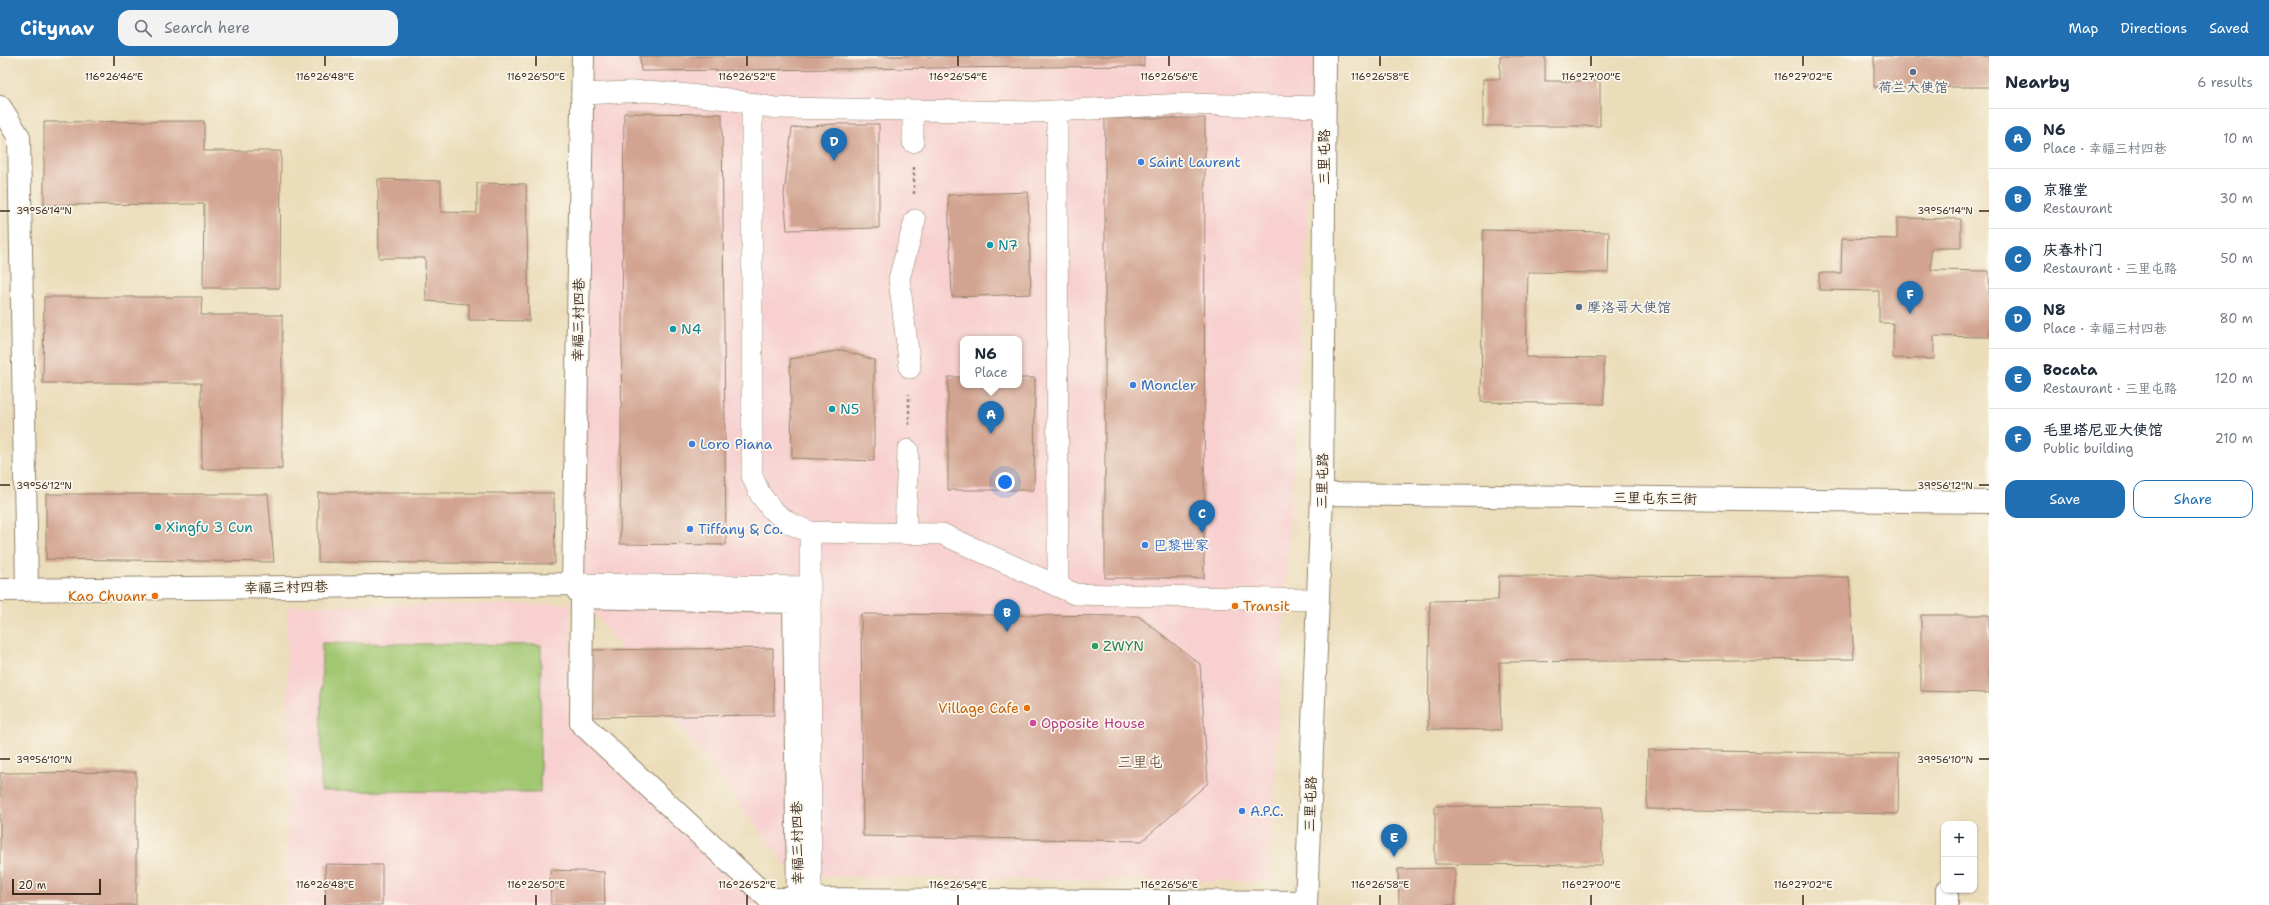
<!DOCTYPE html>
<html lang="en">
<head>
<meta charset="utf-8">
<style>
  body { margin:0; font-family:"Shantell Sans","LXGW WenKai TC",sans-serif; background:#f2f2f3; color:#1f2937 }
  .controls { position:absolute; right:12px; bottom:12px; display:grid; overflow:hidden; border-radius:8px; box-shadow:0 1px 3px #0004 }
  .controls button { width:36px; height:36px; display:grid; place-items:center; padding:0; border:0; border-bottom:1px solid #e0e1e3; background:#fff; color:#1f2937; font:20px sans-serif }
  .scale { position:absolute; left:12px; bottom:10px; width:89px; box-sizing:border-box; padding-left:4px; border:2px solid #3b2a1e; border-top:0; font-size:11px; line-height:14px; white-space:nowrap; color:#3b2a1e; -webkit-text-stroke:3px #fbf7ec; paint-order:stroke }
  .you { position:absolute; left:1005px; top:426px; width:14px; height:14px; margin:-10px; border:3px solid #fff; border-radius:50%; background:#1a73e8; box-shadow:0 0 0 6px #1a73e833 }
  .badge { display:grid; place-items:center; width:26px; height:26px; border-radius:50%; background:#1f6fb2; color:#fff; font-size:13px; font-weight:700 }
  .pin { position:absolute; translate:-50% -33px; filter:drop-shadow(0 1px 2px #0008) }
  .pin::after { content:''; position:absolute; top:21px; width:14px; height:12px; background:inherit; clip-path:polygon(0 0,100% 0,50% 100%) }
  .popup { position:absolute; left:960px; top:280px; width:62px; height:52px; box-sizing:border-box; display:grid; place-content:center; border-radius:8px; background:#fff; filter:drop-shadow(0 1px 3px #0005); font-size:13px; white-space:nowrap; color:#747a83 }
  .popup b { font-size:15px; color:#1f2937 }
  .popup::after { content:''; position:absolute; left:50%; top:100%; margin-left:-8px; border:8px solid transparent; border-top-color:#fff }
  .list { margin:0; padding:0; list-style:none }
  h2 { display:flex; justify-content:space-between; align-items:center; height:52px; margin:0; padding:0 16px; font-size:17px }
  h2 small { font-size:13px; font-weight:400; color:#747a83 }
  .list li { display:grid; grid-template-columns:26px 1fr auto; gap:12px; align-items:center; box-sizing:border-box; height:60px; padding:0 16px; border-top:1px solid #e0e1e3 }
  .list b { display:block; font-size:15px; white-space:nowrap }
  .list p { margin:0; font-size:13px; white-space:nowrap; color:#747a83 }
  .list em { font-size:13px; font-style:normal; color:#747a83 }
  .actions { display:flex; gap:8px; padding:12px 16px }
  .actions a { flex:1; padding:9px 0; border:1px solid #1f6fb2; border-radius:12px; text-align:center; font-size:14px; color:#1f6fb2 }
  .actions .main { background:#1f6fb2; color:#fff }
  .icon { flex:none; width:22px; height:22px; fill:none; stroke:currentColor; stroke-width:2; stroke-linecap:round; stroke-linejoin:round }
  .map { position:relative; flex:none; width:1989px; height:849px; overflow:hidden }
  header { display:flex; align-items:center; gap:24px; box-sizing:border-box; height:56px; padding:0 20px; background:#1f6fb2; color:#fff }
  header strong { font-size:19px }
  nav { display:flex; gap:22px; margin-inline-start:auto; font-size:14px }
  .search { width:280px; height:36px; background:#f2f2f3; display:flex; align-items:center; gap:10px; box-sizing:border-box; padding:0 14px; border-radius:12px; color:#747a83; font-size:15px }
  main { display:flex }
  aside { flex:1; background:#fff }
  .map>svg:first-child { display:block }
  .built { fill:#f7d0cf; fill-rule:evenodd }
  .green { fill:#a2c771; stroke:#6e7848 }
  .building { fill:#d2a390 }
  .lines { fill:none; stroke-linecap:round; stroke-linejoin:round }
  .pedestrian-casing { stroke:#93846c; stroke-width:22 }
  .minor-casing { stroke:#93846c; stroke-width:24 }
  .tertiary-casing { stroke:#93846c; stroke-width:24 }
  .path { stroke:#93846c; stroke-width:2.5; stroke-dasharray:3 3; stroke-linecap:butt }
  .pedestrian { stroke:#fff; stroke-width:21 }
  .minor { stroke:#fff; stroke-width:22 }
  .tertiary { stroke:#fff; stroke-width:22 }
  .ticks { fill:none; stroke:#3b2a1e; stroke-width:1.5 }
  .service-dot { fill:#5c6f8a; stroke:#fbf7ec; stroke-width:1.5 }
  .shop-dot { fill:#3f7fe0; stroke:#fbf7ec; stroke-width:1.5 }
  .culture-dot { fill:#0f9aa8; stroke:#fbf7ec; stroke-width:1.5 }
  .food-dot { fill:#e8710a; stroke:#fbf7ec; stroke-width:1.5 }
  .leisure-dot { fill:#2e9e5b; stroke:#fbf7ec; stroke-width:1.5 }
  .hotel-dot { fill:#d1479c; stroke:#fbf7ec; stroke-width:1.5 }
  .labels { text-anchor:middle; stroke-width:3.5; stroke-linejoin:round; paint-order:stroke }
  .service-label { font-size:14px; fill:#4e5e75; stroke:#fbf7ec }
  .street-label { font-size:14px; fill:#3b2a1e; stroke:#fbf7ec }
  .shop-label { font-size:14px; fill:#366cbe; stroke:#fbf7ec; text-anchor:start }
  .culture-label { font-size:14px; fill:#0d838f; stroke:#fbf7ec; text-anchor:start }
  .food-label { font-size:14px; fill:#c56008; stroke:#fbf7ec; text-anchor:end }
  .leisure-label { font-size:14px; fill:#27864d; stroke:#fbf7ec; text-anchor:start }
  .hotel-label { font-size:14px; fill:#b23c85; stroke:#fbf7ec; text-anchor:start }
  .neighbourhood-label { font-size:15px; fill:#705446; stroke:#fbf7ec }
  .ticks-label { font-size:10px; text-anchor:middle; fill:#3b2a1e; stroke:#fbf7ec; stroke-width:3.5; stroke-linejoin:round; paint-order:stroke }
</style>
</head>
<body>
<header>
<strong>Citynav</strong>
<div class="search"><svg class="icon" aria-label="search" viewBox="0 0 24 24"><circle cx="10" cy="10" r="6"/><path d="M15 15l6 6"/></svg>Search here</div>
<nav><a>Map</a><a>Directions</a><a>Saved</a></nav>
</header>
<main>
<div class="map">
<svg width="1989" height="849" viewBox="0 0 1989 849">
  <rect width="100%" height="100%" fill="#fbf7ec"/>
  <filter id="ink" filterUnits="userSpaceOnUse"><feTurbulence type="fractalNoise" baseFrequency=".025" numOctaves="2"/><feDisplacementMap in="SourceGraphic" scale="8" xChannelSelector="R" yChannelSelector="G"/><feConvolveMatrix kernelMatrix="1 2 1 2 8 2 1 2 1" color-interpolation-filters="sRGB"/></filter>
  <filter id="wash" filterUnits="userSpaceOnUse"><feTurbulence type="fractalNoise" baseFrequency=".012" numOctaves="4" result="noise"/><feDisplacementMap in="SourceGraphic" scale="16" xChannelSelector="R" yChannelSelector="G"/><feGaussianBlur stdDeviation="0.9" result="paint"/><feColorMatrix in="noise" values="0 0 0 0 0 0 0 0 0 0 0 0 0 0 0 0 0 1.4 0 .05"/><feComposite in="paint" operator="in"/></filter>
  <g filter="url(#wash)">
    <rect width="100%" height="100%" fill="#ebddba"/>
    <!-- built -->
    <path class="built" d="M584,0H1317L1269,826L794,820L582,541ZM963,283H1019V329H963Z
      M570,548L572,672L759,840V849H288L287,550Z"/>
    <!-- green -->
    <path class="green" d="M322,587L541,589L540,736L321,735Z"/>
    <g id="blocks">
      <!-- building -->
      <path class="building" d="M640,0H1144V10L641,15Z
        M1500,0H1545V25H1600V70H1483V23H1500Z
        M1874,0H1989V31H1874Z
        M624,57L722,58L726,489L620,488Z
        M1105,62H1205L1204,522H1105Z
        M204,65V95H281L280,232H203L204,148L44,149V66Z
        M833,68H879V172L787,174L784,138L792,72Z
        M378,123L441,125V156L477,157V127L526,128L529,265L469,264V248L426,245L425,202H379Z
        M1028,136L1031,238L952,241L948,139Z
        M1897,162L1961,163V192H1931V214L1989,215V281L1934,280V303L1893,302V267H1879V235L1819,234V217H1841L1842,182L1897,183Z
        M1483,174L1609,176L1608,217L1528,216L1526,301L1604,302V348L1481,346Z
        M44,241H202L201,259H282V413H202L201,327H43Z
        M842,294L874,304V405L792,402L790,303Z
        M948,321H963V329H1019V322H1035L1034,434H948Z
        M318,437H554L555,508L318,506Z
        M46,438H268L274,506L46,503Z
        M1499,520L1849,521L1854,603L1499,606L1501,674L1428,673L1430,545L1498,544Z
        M861,558L1138,560L1200,608L1208,727L1142,785L863,780Z
        M1921,559H1989V637L1921,635Z
        M773,592L774,659L587,661L586,594Z
        M1648,694L1899,698L1898,758L1647,753Z
        M136,716V849H0V717Z
        M1435,750L1602,751V809L1435,808Z
        M325,808L382,809V849H326Z
        M1455,812V849H1399L1398,813Z
        M550,814L604,816L605,849H551Z"/>
    </g>
  </g>
  <g filter="url(#ink)">
    <use href="#blocks" fill-opacity="0" stroke="#93846c" stroke-width="1"/>
    <g class="lines">
      <defs>
        <path id="pedestrian" d="M582,38L649,35L728,43L775,52L913,54L1035,56L1184,48L1324,51
          M752,47V420L760,438L772,454L789,467L810,476L942,478L1075,538L1318,544
          M1057,55L1058,530
          M913,86V54
          M910,312L899,223L915,164
          M810,476L811,844
          M905,478L908,394
          M573,528L810,531"/>
        <path id="minor" d="M583,0L573,528L582,541L794,546L798,843L1306,846
          M0,51L19,81L27,534
          M1322,438L1989,446
          M0,534L573,528
          M582,541L581,667L769,843H798
          M1947,849V834"/>
        <path id="tertiary" d="M1306,849L1322,438L1325,0"/>
      </defs>
      <!-- pedestrian casing -->
      <use href="#pedestrian" class="pedestrian-casing"/>
      <!-- minor casing -->
      <use href="#minor" class="minor-casing"/>
      <!-- tertiary casing -->
      <use href="#tertiary" class="tertiary-casing"/>
      <!-- path -->
      <path class="path" d="M914,111V138
        M909,369V338"/>
      <!-- pedestrian -->
      <use href="#pedestrian" class="pedestrian"/>
      <!-- minor -->
      <use href="#minor" class="minor"/>
      <!-- tertiary -->
      <use href="#tertiary" class="tertiary"/>
    </g>
  </g>
  <!-- ticks -->
  <path class="ticks" d="M114,0V10M325,0V10M536,0V10M747,0V10M958,0V10M1169,0V10M1380,0V10M1591,0V10M1803,0V10M0,155H10M1979,155H1989M0,429H10M1979,429H1989M0,703H10M1979,703H1989M325,839V849M536,839V849M747,839V849M958,839V849M1169,839V849M1380,839V849M1591,839V849M1803,839V849"/>
  <!-- markers -->
  <g class="service-dot">
    <circle cx="1913" cy="16" r="4"/>
    <circle cx="1579" cy="251" r="4"/>
  </g>
  <g class="shop-dot">
    <circle cx="1141" cy="106" r="4"/>
    <circle cx="1133" cy="329" r="4"/>
    <circle cx="692" cy="388" r="4"/>
    <circle cx="690" cy="473" r="4"/>
    <circle cx="1145" cy="489" r="4"/>
    <circle cx="1242" cy="755" r="4"/>
  </g>
  <g class="culture-dot">
    <circle cx="990" cy="189" r="4"/>
    <circle cx="673" cy="273" r="4"/>
    <circle cx="832" cy="353" r="4"/>
    <circle cx="158" cy="471" r="4"/>
  </g>
  <g class="food-dot">
    <circle cx="155" cy="540" r="4"/>
    <circle cx="1235" cy="550" r="4"/>
    <circle cx="1027" cy="652" r="4"/>
  </g>
  <circle class="leisure-dot" cx="1095" cy="590" r="4"/>
  <circle class="hotel-dot" cx="1033" cy="667" r="4"/>
  <g class="labels">
    <!-- service labels -->
    <g class="service-label">
      <text x="1913" y="36">荷兰大使馆</text>
      <text x="1587" y="256" text-anchor="start">摩洛哥大使馆</text>
    </g>
    <!-- street labels -->
    <g class="street-label">
      <text transform="translate(1324 101) rotate(-90)" y="5">三里屯路</text>
      <text transform="translate(578 264) rotate(-89)" y="5">幸福三村四巷</text>
      <text transform="translate(1322 425) rotate(-89)" y="5">三里屯路</text>
      <text transform="translate(1655 442) rotate(1)" y="5">三里屯东三街</text>
      <text transform="translate(286 531) rotate(-1)" y="5">幸福三村四巷</text>
      <text transform="translate(1310 748) rotate(-88)" y="5">三里屯路</text>
      <text transform="translate(797 787) rotate(-91)" y="5">幸福三村四巷</text>
    </g>
    <!-- shop labels -->
    <g class="shop-label">
      <text x="1149" y="111">Saint Laurent</text>
      <text x="1141" y="334">Moncler</text>
      <text x="700" y="393">Loro Piana</text>
      <text x="698" y="478">Tiffany &amp; Co.</text>
      <text x="1153" y="494">巴黎世家</text>
      <text x="1250" y="760">A.P.C.</text>
    </g>
    <!-- culture labels -->
    <g class="culture-label">
      <text x="998" y="194">N7</text>
      <text x="681" y="278">N4</text>
      <text x="840" y="358">N5</text>
      <text x="166" y="476">Xingfu 3 Cun</text>
    </g>
    <!-- food labels -->
    <g class="food-label">
      <text x="147" y="545">Kao Chuanr</text>
      <text x="1243" y="555" text-anchor="start">Transit</text>
      <text x="1019" y="657">Village Cafe</text>
    </g>
    <!-- leisure labels -->
    <g class="leisure-label">
      <text x="1103" y="595">ZWYN</text>
    </g>
    <!-- hotel labels -->
    <g class="hotel-label">
      <text x="1041" y="672">Opposite House</text>
    </g>
    <!-- neighbourhood labels -->
    <g class="neighbourhood-label">
      <text x="1140" y="711">三里屯</text>
    </g>
  </g>
  <g class="ticks-label">
    <text x="114" y="24">116°26'46"E</text>
    <text x="325" y="24">116°26'48"E</text>
    <text x="536" y="24">116°26'50"E</text>
    <text x="747" y="24">116°26'52"E</text>
    <text x="958" y="24">116°26'54"E</text>
    <text x="1169" y="24">116°26'56"E</text>
    <text x="1380" y="24">116°26'58"E</text>
    <text x="1591" y="24">116°27'00"E</text>
    <text x="1803" y="24">116°27'02"E</text>
    <text x="44" y="158">39°56'14"N</text>
    <text x="1945" y="158">39°56'14"N</text>
    <text x="44" y="433">39°56'12"N</text>
    <text x="1945" y="433">39°56'12"N</text>
    <text x="44" y="707">39°56'10"N</text>
    <text x="1945" y="707">39°56'10"N</text>
    <text x="325" y="832">116°26'48"E</text>
    <text x="536" y="832">116°26'50"E</text>
    <text x="747" y="832">116°26'52"E</text>
    <text x="958" y="832">116°26'54"E</text>
    <text x="1169" y="832">116°26'56"E</text>
    <text x="1380" y="832">116°26'58"E</text>
    <text x="1591" y="832">116°27'00"E</text>
    <text x="1803" y="832">116°27'02"E</text>
  </g>
</svg>
<div class="controls">
<button>+</button>
<button>−</button>
</div>
<div class="scale">20 m</div>
<div class="you"></div>
<div class="pin badge" style="left:991px;top:378px">A</div>
<div class="popup"><b>N6</b>Place</div>
<div class="pin badge" style="left:1007px;top:576px">B</div>
<div class="pin badge" style="left:1202px;top:477px">C</div>
<div class="pin badge" style="left:834px;top:105px">D</div>
<div class="pin badge" style="left:1394px;top:801px">E</div>
<div class="pin badge" style="left:1910px;top:258px">F</div>
</div>
<aside>
<h2>Nearby<small>6 results</small></h2>
<ul class="list">
<li><span class="badge">A</span><div><b>N6</b><p>Place · 幸福三村四巷</p></div><em>10 m</em></li>
<li><span class="badge">B</span><div><b>京雅堂</b><p>Restaurant</p></div><em>30 m</em></li>
<li><span class="badge">C</span><div><b>庆春朴门</b><p>Restaurant · 三里屯路</p></div><em>50 m</em></li>
<li><span class="badge">D</span><div><b>N8</b><p>Place · 幸福三村四巷</p></div><em>80 m</em></li>
<li><span class="badge">E</span><div><b>Bocata</b><p>Restaurant · 三里屯路</p></div><em>120 m</em></li>
<li><span class="badge">F</span><div><b>毛里塔尼亚大使馆</b><p>Public building</p></div><em>210 m</em></li>
</ul>
<div class="actions"><a class="main">Save</a><a>Share</a></div>
</aside>
</main>
</body>
</html>
